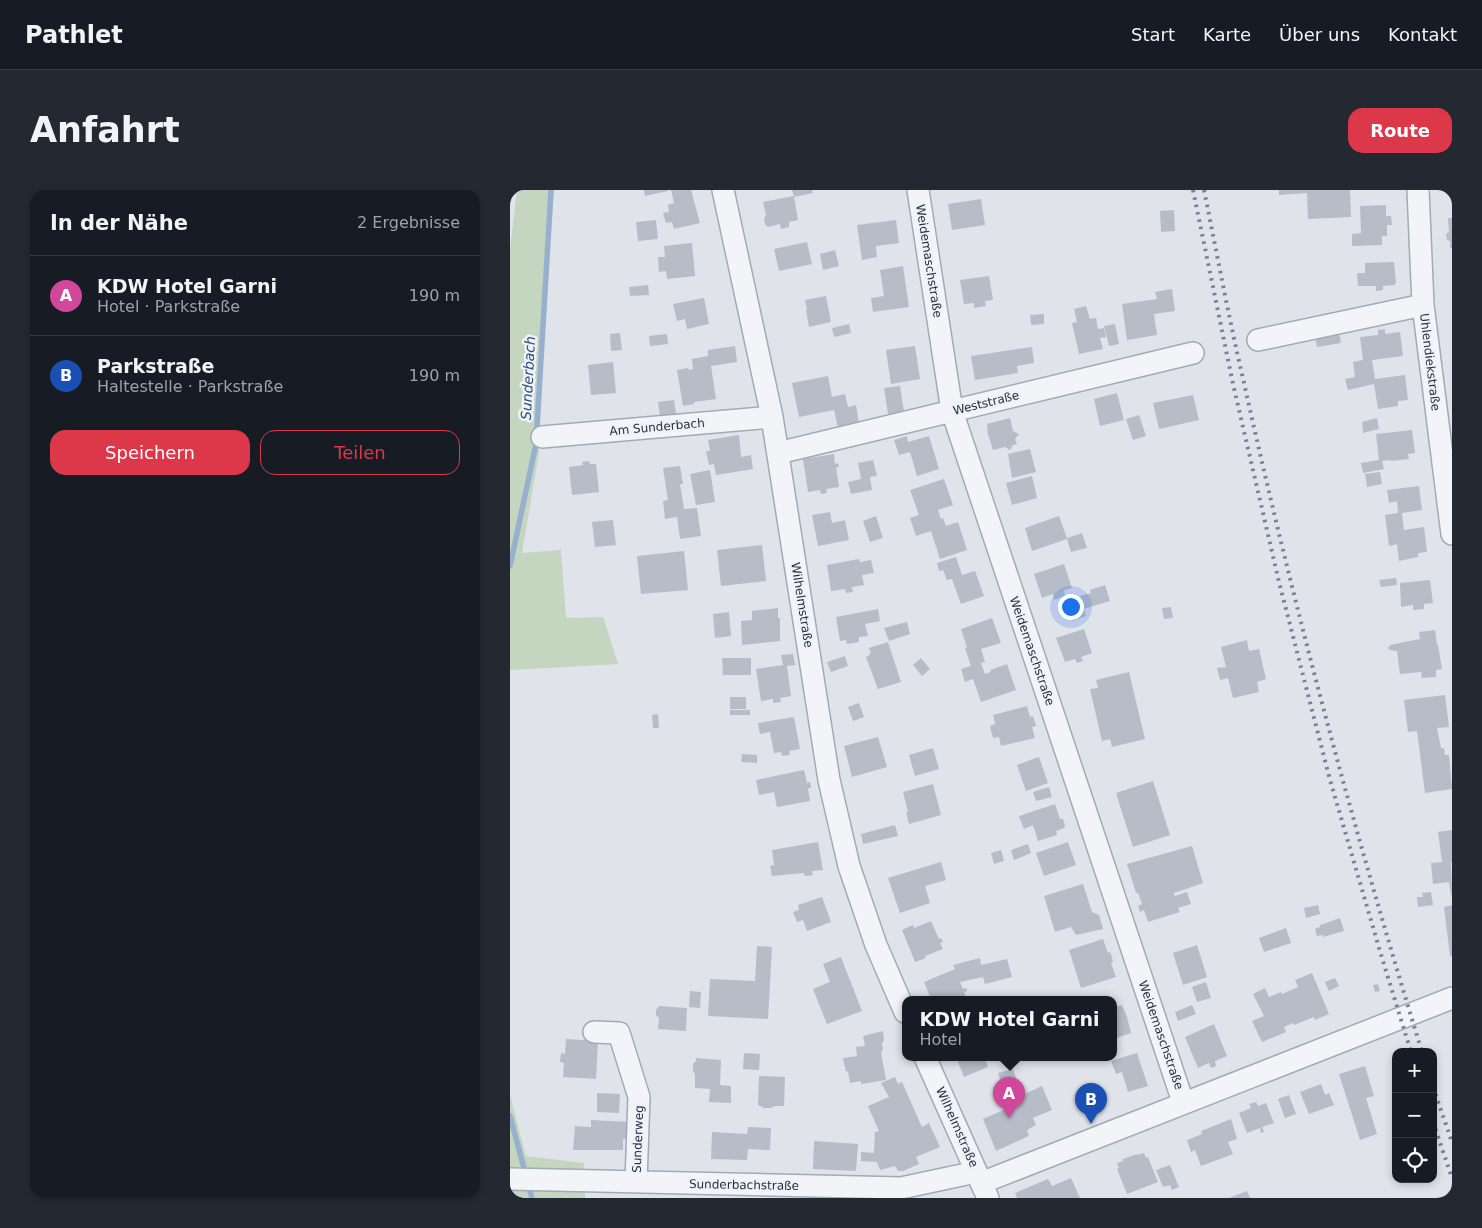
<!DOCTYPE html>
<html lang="de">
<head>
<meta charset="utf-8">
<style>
  body { margin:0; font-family:"DejaVu Sans",sans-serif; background:#242831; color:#f1f3f6 }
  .controls { position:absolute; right:15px; bottom:15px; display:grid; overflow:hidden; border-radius:10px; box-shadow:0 2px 8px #0003 }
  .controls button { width:45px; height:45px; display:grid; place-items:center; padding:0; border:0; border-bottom:1px solid #363941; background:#171b24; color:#f1f3f6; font:25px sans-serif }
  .you { position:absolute; left:560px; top:416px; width:18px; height:18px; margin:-12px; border:4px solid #fff; border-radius:50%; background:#1a73e8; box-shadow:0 0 0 8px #1a73e833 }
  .badge { display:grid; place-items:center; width:32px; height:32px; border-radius:50%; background:#dd374a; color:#fff; font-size:16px; font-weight:700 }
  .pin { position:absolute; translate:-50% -41px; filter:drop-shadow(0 1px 2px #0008) }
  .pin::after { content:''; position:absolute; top:26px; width:18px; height:15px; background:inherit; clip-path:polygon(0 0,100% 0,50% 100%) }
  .popup { position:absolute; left:392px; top:806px; width:215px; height:65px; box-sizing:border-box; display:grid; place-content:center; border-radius:10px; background:#171b24; filter:drop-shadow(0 1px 4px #0005); font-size:16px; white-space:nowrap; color:#9ea1a6 }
  .popup b { font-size:19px; color:#f1f3f6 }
  .popup::after { content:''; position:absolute; left:50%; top:100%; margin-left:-10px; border:10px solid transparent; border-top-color:#171b24 }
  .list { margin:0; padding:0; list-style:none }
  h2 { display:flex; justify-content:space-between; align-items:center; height:65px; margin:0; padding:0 20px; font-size:21px }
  h2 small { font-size:16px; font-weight:400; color:#9ea1a6 }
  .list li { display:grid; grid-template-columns:32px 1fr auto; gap:15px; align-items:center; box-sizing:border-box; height:80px; padding:0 20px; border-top:1px solid #363941 }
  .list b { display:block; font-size:19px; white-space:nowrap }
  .list p { margin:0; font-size:16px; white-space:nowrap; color:#9ea1a6 }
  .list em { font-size:16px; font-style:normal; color:#9ea1a6 }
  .actions { display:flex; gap:10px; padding:15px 20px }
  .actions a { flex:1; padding:11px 0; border:1px solid #dd374a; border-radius:15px; text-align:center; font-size:18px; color:#dd374a }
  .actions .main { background:#dd374a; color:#fff }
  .icon { flex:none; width:28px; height:28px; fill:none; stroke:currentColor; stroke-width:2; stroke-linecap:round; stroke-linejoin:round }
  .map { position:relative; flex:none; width:942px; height:1008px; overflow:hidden; border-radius:15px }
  header { display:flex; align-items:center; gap:30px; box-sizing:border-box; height:70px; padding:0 25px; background:#171b24; border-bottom:1px solid #363941 }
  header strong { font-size:24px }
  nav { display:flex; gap:28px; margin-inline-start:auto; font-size:18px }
  .intro { display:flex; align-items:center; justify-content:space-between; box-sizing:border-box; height:120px; padding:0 30px }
  h1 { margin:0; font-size:35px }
  .button { padding:12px 22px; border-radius:15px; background:#dd374a; color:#fff; font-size:18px; font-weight:700 }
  main { display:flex; gap:30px; padding:0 30px }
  aside { flex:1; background:#171b24; border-radius:15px; box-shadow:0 2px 8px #0003 }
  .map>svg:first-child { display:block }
  .green { fill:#c4d5c0 }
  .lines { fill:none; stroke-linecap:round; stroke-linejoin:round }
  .stream { stroke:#97b0ce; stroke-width:5.5 }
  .building { fill:#b6bcc8 }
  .minor-casing { stroke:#a4aab5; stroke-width:24 }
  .minor { stroke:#f3f4f8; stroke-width:21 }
  .rail { stroke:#778296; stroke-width:4; stroke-dasharray:2.5 5; stroke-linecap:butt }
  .labels { text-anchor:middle; stroke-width:5; stroke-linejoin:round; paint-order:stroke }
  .street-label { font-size:12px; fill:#263043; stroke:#eff2f7 }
  .water-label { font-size:14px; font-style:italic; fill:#2c4d7c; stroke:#eff2f7 }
</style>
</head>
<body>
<header>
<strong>Pathlet</strong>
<nav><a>Start</a><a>Karte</a><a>Über uns</a><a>Kontakt</a></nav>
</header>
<div class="intro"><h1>Anfahrt</h1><a class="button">Route</a></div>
<main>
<aside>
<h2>In der Nähe<small>2 Ergebnisse</small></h2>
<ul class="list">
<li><span class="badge" style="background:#d1479c">A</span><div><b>KDW Hotel Garni</b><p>Hotel · Parkstraße</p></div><em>190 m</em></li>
<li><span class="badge" style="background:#1a4fb4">B</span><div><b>Parkstraße</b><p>Haltestelle · Parkstraße</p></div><em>190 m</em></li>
</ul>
<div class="actions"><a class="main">Speichern</a><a>Teilen</a></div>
</aside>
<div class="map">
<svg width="942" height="1008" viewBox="0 0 942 1008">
  <rect width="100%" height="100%" fill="#e0e3ea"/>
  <!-- green -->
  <path class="green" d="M7,0H44L28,242L29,262L12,363L51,360L56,428L93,427L108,474L0,480V59Z
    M0,905L16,966L74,973V981L0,977Z
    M0,999L75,1000V1008H4L3,1006L0,1007Z"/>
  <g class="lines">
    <!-- stream -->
    <path class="stream" d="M0,376L26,254L41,0
      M0,926L14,978
      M18,994L22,1008"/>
  </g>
  <!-- building -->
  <path class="building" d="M134,0H158V1L135,6Z
    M161,0H181L190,33L164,39L162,32L156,33L153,23L159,22L158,15L164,13Z
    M282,0H302L303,3L284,7L288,30L279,32V37L271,39L270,34L258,37L255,34L254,28L256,25L253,12L284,6Z
    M769,0H840L841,27L798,29L797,3L769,5Z
    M471,9L475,35L442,40L438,14Z
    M876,15V26H881L882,35H877V46H872V55L842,56V44L851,43L850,16Z
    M664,20L665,41L651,42L650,21Z
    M938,28H942V58H940V51L937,50L936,44L939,42Z
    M146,30L148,49L128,51L126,32Z
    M386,30L389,53L366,56L367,67L352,70L347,35Z
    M297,52L302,74L269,81L264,59Z
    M182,53L185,86L157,89L156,81L149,82L148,67H155L154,56Z
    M325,60L329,76L313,80L310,64Z
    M884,72L886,93H885V95L873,96V100L866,101V96H848L847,83H855V73Z
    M393,76L399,117L363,122L361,108L374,106L370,80Z
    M479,86L483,110L475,111L476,116L464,118V113L454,114L450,90Z
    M138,95L139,105L120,106L119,97Z
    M662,99L665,121L644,124L647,145L617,150L612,114L647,109L645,102Z
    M316,106L321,132L299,137L296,120H297L295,110Z
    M194,108L199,134L177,139L175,129L167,131L163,114Z
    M576,116L580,129L586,128L588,139L594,138L596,147L590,148L593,159L569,164L562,133L567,132L564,119Z
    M534,124V134L521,135L520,125Z
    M339,134L341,143L324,147L322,138Z
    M605,134L609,154L599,156L594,136Z
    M875,139V144L890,142L893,166L862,170L865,189L895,185L898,210L888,211V216L868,219L864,194L838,200L835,189L845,187L843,172L853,170L850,147L868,145V140Z
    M829,142L831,153L807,157L805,147Z
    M110,143L112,160L101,161L100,144Z
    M157,144L158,154L140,156L139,146Z
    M225,156L227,172L201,176L206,209L184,212V214L173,216L167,180L178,178L179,180L183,179L182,169L198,166V160Z
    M405,156L410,189L381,194L376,160Z
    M522,157L524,173L507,176L508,183L465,190L461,166Z
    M103,172L106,203L81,205L78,175Z
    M318,186L322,207L335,204L338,217L346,215L349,234L328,238L324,220L289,227L282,193Z
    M390,196L394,222L378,224L374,198Z
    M607,203L614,230L590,236L584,209Z
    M683,205L689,230L649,239L643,213Z
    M164,210L166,224L150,226L148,212Z
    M629,225L636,246L623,250L616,229Z
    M500,228L503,241L509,244L505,249L507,254L503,255L500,260L495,257L483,260L477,241H478L477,234Z
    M867,228L869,239L853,243L852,232Z
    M902,240L905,263L898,264L899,269L881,271V270L872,271L874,279L853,283L851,273L869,270L866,244Z
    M229,245L231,267L241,265L243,279L206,285L204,274L199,275L196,261H200L198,250Z
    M397,246L398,252L419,246L429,279L407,286L400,262L389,265L384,250Z
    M520,259L526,282L502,288L498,264Z
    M324,264L325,274L328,273L329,277H326L329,297L316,299L317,303L311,304L310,300L298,302L293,269Z
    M363,270L367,286L360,287L362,300L341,304L338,292L351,289L348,273Z
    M79,271L80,274H86L89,302L62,305L59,277L73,275L72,272Z
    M170,276L173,294H170L174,319L187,318L191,346L170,349L167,327L155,329L153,311L158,310L153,278Z
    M200,280L205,312L186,315L180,284Z
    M870,282L872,294L857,297L855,284Z
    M522,286L527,308L502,315L496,293Z
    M434,289L443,315L428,320L431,329L433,328L436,336L448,332L457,360L430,369L421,341L406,346L400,328L409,325L400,300Z
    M909,296L912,320L892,323L894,340L914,337L917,362L908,363V367L889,371L887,354L879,356L875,325L888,323L887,311L879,313L877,300Z
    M320,322L322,333L335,330L339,350L308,356L302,325Z
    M366,326L373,348L360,352L353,331Z
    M549,326L557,348L572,343L577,358L561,362L557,349L522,361L515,338Z
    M103,330L106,355L85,357L82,332Z
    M252,355L256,391L211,396L207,360Z
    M174,361L178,400L131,404L127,366Z
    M446,367L452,385L465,381L474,406L451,414L442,389L437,390L433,380L429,381L427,373Z
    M349,369L350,372L361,370L364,383L352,385L354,395L342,397L343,402L336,403L335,399L321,401L317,375Z
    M554,374L562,398L554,400L555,406L544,410L543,404L532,408L524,384Z
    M886,388L887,395L871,397L869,390Z
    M920,390L923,413L914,414V419L903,420V415L891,417L890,393Z
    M595,395L600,411L574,419L576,426L562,431L557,415L571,411L570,406L581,403L580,400Z
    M661,417L663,428L654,429L652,418Z
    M268,418V428H270V451L232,455L231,431L242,430V421Z
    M368,419L370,431L355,434L358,446L349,447V452L337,454L336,450L330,451L326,427Z
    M219,422L221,446L205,448L203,424Z
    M482,428L491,453L471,459L475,472L471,473L475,484L481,482L480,480L497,474L506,500L471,512L463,489L455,492L451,479L461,476L455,458L457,457L451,439Z
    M397,432L400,444L379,451L374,438Z
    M574,439L582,463L571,467L573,471L567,473L565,469L555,472L546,448Z
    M925,440L927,455H928L932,479L926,480V487L912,488L911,482L890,484L887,461L879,460L878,458L880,455L910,449L909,442Z
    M737,450L739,461L749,459L756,489L747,492L749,502L723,508L718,488L710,490L707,478L716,477L711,457Z
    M378,452L391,492L368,499L356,467L360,465L359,464L361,463L359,458Z
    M283,464L285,475L277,476L281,506L270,508L271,512L263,513V509L251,511L246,479L273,475L271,465Z
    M335,466L338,476L321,482L317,472Z
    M212,468H241V485H213Z
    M411,468L420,479L412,486L403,475Z
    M619,482L635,549L602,557L600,549L592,551L580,499L588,498L586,490Z
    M935,505L939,537L927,538L931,558H934L935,565H939L942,599L915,603L907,541L898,542L894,510Z
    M220,507H236V519H220Z
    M349,513L354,527L343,531L338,517Z
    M517,516L520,527L523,526L526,536L522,537L525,548L491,556L489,547L483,548L480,536L485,534L483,525Z
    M220,520H240V525H220Z
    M148,524L149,538H143L142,525Z
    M284,527L290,559L279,561L280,565L272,566L271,562L264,563L260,542L250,544L248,533Z
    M368,547L377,577L342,587L334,556Z
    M423,558L429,579L405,586L399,565Z
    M232,564L247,565V573L231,572Z
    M529,567L538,593L516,601L507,575Z
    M294,580L297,593L300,592L301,598H298L300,611L267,617L264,602L249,605L246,590Z
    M643,591L660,645L623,657L606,603Z
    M423,594L431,625L399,634L396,622H398L393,602Z
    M539,597L542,607L526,611L523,602Z
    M545,614L550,629H553L555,635L554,638L546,641L547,645L528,651L523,635L514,639L509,626Z
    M385,635L388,646L353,654L351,644Z
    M942,640V672H941L942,705H941L939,692L923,694L921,673L932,672L928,642Z
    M308,652L313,680L302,681L303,685L295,686L294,683L262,686L260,676L264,675L262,660Z
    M558,652L566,675L534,686L526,663Z
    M518,654L521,663L504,670L501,660Z
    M682,656L693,693L664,703V706L677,702L681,714L668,718L670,722L638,732L634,720L630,722L628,716L632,714L628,703H626L617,674Z
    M491,660L494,671L484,674L481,663Z
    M431,672L436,690L415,696L420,713L390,723L378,688Z
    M573,694L582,722L589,725L593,739L566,745L561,737L545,742L534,706Z
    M921,702L923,715L908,717L907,707H913L912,703Z
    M312,707L321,732L297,741L293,730L287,732L283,722L289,720L288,715Z
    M808,715L810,724L796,728L794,718Z
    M942,715V766H940L934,717Z
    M830,728L834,741L813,747V745L807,746L805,739L810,737V735Z
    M421,731L429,749L431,748L433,752L430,753L433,759L415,766L416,768L405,772L392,740L403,735L404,738Z
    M776,738L781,753L754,762L749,748Z
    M593,749L598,763L600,762L602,767L603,772L601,773L606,787L571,798L559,760Z
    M687,755L697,787L673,795L663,763Z
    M247,756L262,757L258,829L198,826L200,789L245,791Z
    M331,767L352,821L317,834L303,799L320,792L313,774Z
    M470,768L471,775L497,769L502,787L475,794L473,787L450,792L453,799L456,798L457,801L454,802L457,809H421L414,792L445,779L443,775Z
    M802,783L819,824L805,830L804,827L784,835L783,833L774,837L776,842L752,852L742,831L754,826L743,804L755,798L759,807L771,802L772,804L788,797L785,790Z
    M825,788L829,796L819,801L815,792Z
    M696,792L701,808L687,812L682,797Z
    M868,794L870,801L865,802L863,795Z
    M180,801L191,802L190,818L179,817Z
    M612,815L617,827L621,843L603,849V818Z
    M682,815L686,824L668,831L665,822Z
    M149,816L177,818L176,841L148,839L149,828L146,825V820Z
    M704,834L717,866L705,871L706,876L701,878L699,873L688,878L675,847Z
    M373,841L374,851L372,853L373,859L371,862L376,890L351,894V891L340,893L338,881L336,882L333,868L347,866L346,857L355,856L353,846Z
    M56,849L88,851L86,889L53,887L54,873L50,872L51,863L55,864Z
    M234,863L250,864L249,880L233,879Z
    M627,863L638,896L618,902L612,882L606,884L601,871Z
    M446,867H474L478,877L454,887Z
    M574,867H588L576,871Z
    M186,868L211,870L210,895L221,896V913L199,912L200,899L185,898V884L183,881V874L186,871Z
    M855,876L864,906L856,908L867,944L850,950L829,884Z
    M503,879L508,894L493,899L488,883Z
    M249,886L275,887L274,916H265L261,918H254L248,915Z
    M385,887L388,894L392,892L411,935L412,937L419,933L430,957L406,967L409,974L393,981H388L385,976L370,980L367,972L351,971V962L364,963L365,942L369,941L358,916L379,907L371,893Z
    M811,894L815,905L819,903L824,915L799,924L790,902Z
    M532,896L542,920L523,928L526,935L517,940L519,946L486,961L473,929L505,915L503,909Z
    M87,903L110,904L109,923L87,922Z
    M779,905L786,924L775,928L768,909Z
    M746,912L748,916L756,913L764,933L752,937L754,942L751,943L750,938L737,943L729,923L741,918L739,914Z
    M721,929L727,949L718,952L723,964L691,976L685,960L681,962L677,950L692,944L691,941Z
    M81,930L122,932V949H113V960H63L65,936L81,937Z
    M238,937L261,938L260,960L238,959L237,970L201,969L202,942L237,944Z
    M304,951L348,954L346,981L303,979Z
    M634,963L636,968L638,967L648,992L617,1004L607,979L609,978L607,973L613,971V969L627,964V965Z
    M660,975L669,997L662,1000L660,995L653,997L646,980Z
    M561,988L570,1008H507L505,1003L538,989L542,996Z
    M737,1001L740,1008H719Z"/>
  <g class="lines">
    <defs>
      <path id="minor" d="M213,0L262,227L319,590L339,676L366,755L395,822
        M408,0L442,221L673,912
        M908,0L913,115L942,344
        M748,150L913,115
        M32,247L262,227
        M268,263L683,163
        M84,842L109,843L129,907L126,992
        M415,867L478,1008
        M0,989L391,998L466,982
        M471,993L942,808"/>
    </defs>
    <!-- minor casing -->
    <use href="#minor" class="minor-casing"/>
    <!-- minor -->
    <use href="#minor" class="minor"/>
    <!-- rail -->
    <path class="rail" d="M683,0L723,194L769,392L820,590L872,768L901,862
      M694,0C707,64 719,129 734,193C784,418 844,641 912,862
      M923,897L942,952
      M923,932L942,988"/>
  </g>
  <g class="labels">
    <!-- street labels -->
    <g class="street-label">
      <text transform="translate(419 71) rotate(81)" y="4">Weidemaschstraße</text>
      <text transform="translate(920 172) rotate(83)" y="4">Uhlendiekstraße</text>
      <text transform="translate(476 213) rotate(-14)" y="4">Weststraße</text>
      <text transform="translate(147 237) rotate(-5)" y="4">Am Sunderbach</text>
      <text transform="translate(292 415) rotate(81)" y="4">Wilhelmstraße</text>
      <text transform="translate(522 461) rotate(71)" y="4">Weidemaschstraße</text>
      <text transform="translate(651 845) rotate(71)" y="4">Weidemaschstraße</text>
      <text transform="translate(447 937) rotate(66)" y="4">Wilhelmstraße</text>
      <text transform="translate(128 949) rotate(-88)" y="4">Sunderweg</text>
      <text transform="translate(234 995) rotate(1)" y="4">Sunderbachstraße</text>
    </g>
    <!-- water labels -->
    <g class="water-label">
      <text transform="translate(18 188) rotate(-87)" y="5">Sunderbach</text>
    </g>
  </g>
</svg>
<div class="controls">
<button>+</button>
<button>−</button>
<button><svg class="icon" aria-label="locate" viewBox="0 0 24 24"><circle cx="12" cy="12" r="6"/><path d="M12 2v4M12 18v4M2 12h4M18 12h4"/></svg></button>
</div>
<div class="you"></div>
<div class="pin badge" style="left:499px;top:928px;background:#d1479c">A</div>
<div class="popup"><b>KDW Hotel Garni</b>Hotel</div>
<div class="pin badge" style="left:581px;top:934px;background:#1a4fb4">B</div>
</div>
</main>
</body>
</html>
